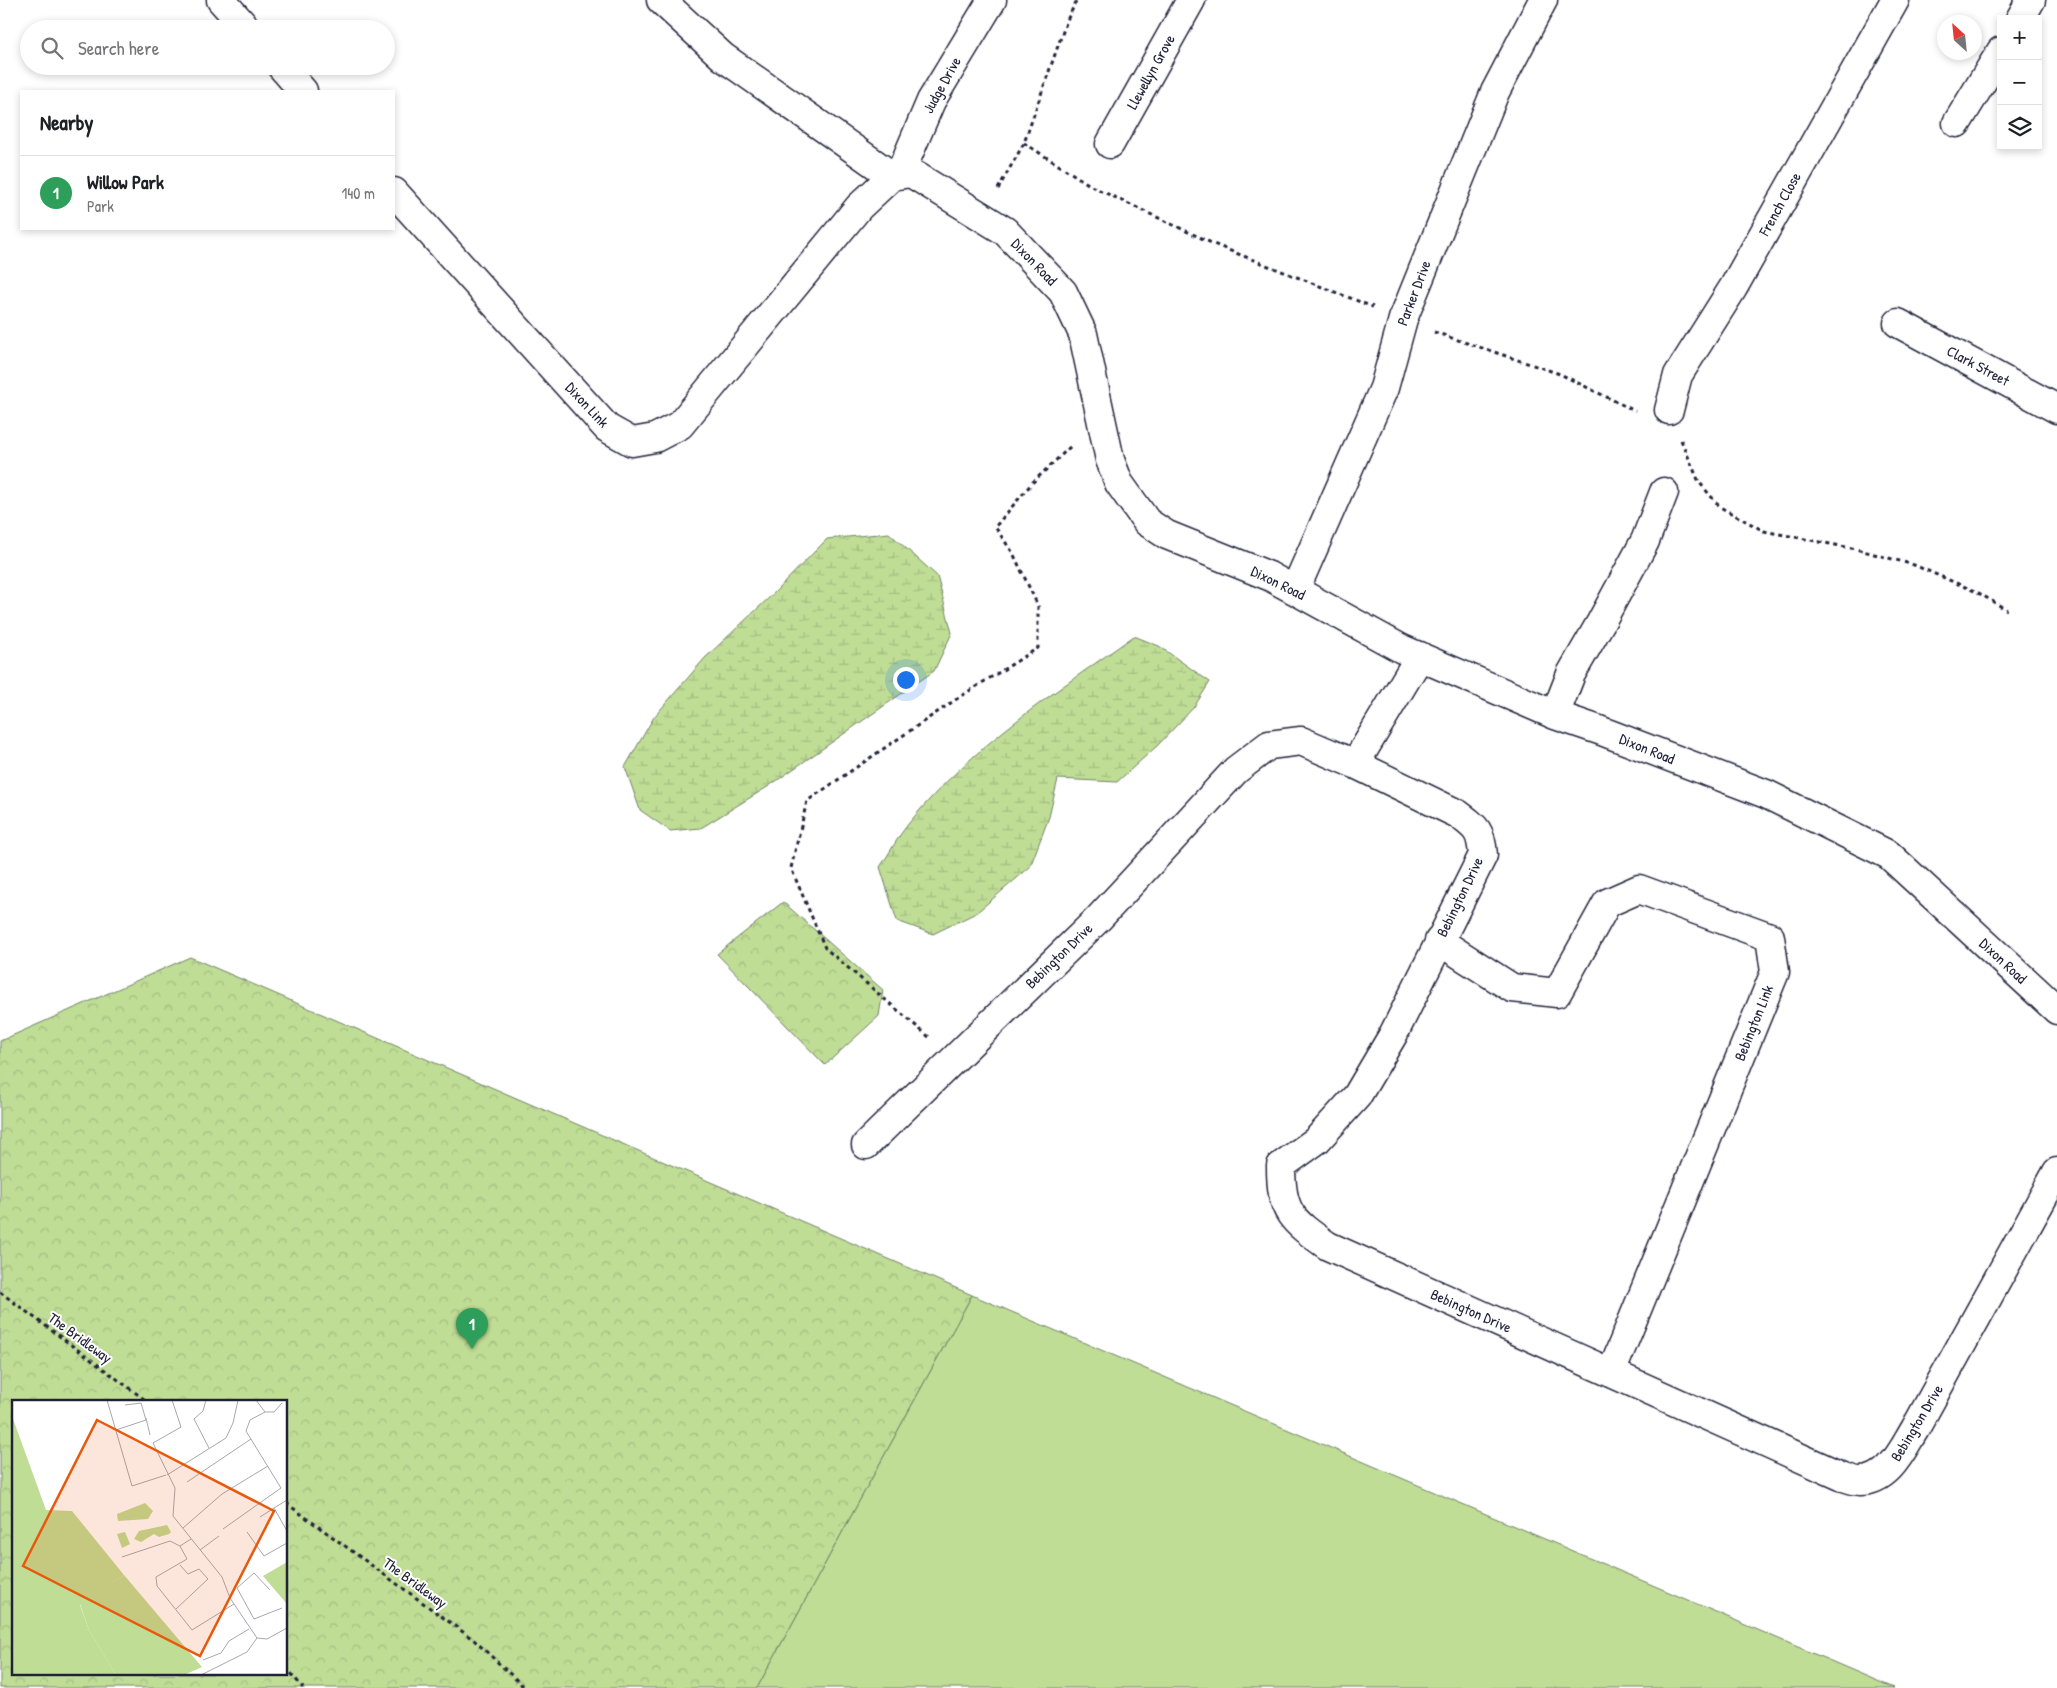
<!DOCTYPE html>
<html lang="en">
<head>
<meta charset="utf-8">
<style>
  body { margin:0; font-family:"Patrick Hand",sans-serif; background:#f2f2f2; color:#202124 }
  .controls { position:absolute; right:15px; top:15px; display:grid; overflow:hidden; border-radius:0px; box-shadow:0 2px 8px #0003 }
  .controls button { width:45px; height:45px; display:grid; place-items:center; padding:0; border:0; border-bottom:1px solid #e0e0e0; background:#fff; color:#202124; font:25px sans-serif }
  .compass { position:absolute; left:1937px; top:15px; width:45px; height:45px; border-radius:50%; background:#fff; box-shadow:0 2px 8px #0003; rotate:333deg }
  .you { position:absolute; left:905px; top:679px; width:18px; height:18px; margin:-12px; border:4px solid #fff; border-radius:50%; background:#1a73e8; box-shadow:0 0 0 8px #1a73e833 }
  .badge { display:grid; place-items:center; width:32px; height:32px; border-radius:50%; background:#1f6fb2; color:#fff; font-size:16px; font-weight:700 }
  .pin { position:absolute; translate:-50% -41px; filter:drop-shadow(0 1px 2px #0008) }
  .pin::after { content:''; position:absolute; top:26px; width:18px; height:15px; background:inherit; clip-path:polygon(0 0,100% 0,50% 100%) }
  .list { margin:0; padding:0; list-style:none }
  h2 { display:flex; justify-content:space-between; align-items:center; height:65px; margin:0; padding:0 20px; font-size:21px }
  h2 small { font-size:16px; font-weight:400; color:#757577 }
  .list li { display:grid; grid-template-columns:32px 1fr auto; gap:15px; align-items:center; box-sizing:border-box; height:75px; padding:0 20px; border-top:1px solid #e0e0e0 }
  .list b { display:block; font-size:19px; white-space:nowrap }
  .list p { margin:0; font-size:16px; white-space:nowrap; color:#757577 }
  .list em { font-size:16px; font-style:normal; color:#757577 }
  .icon { flex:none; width:28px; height:28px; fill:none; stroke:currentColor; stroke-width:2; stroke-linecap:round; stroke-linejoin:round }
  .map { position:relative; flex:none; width:2057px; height:1688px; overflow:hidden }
  .search { position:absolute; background:#fff; box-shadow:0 2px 8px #0003; left:20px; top:20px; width:375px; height:55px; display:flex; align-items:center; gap:12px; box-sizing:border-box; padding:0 18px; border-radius:28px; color:#757577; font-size:19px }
  .panel { position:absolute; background:#fff; box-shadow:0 2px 8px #0003; left:20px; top:90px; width:375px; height:140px; border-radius:0px }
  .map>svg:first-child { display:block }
  .green { fill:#bfdd95; stroke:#708068 }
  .wetland { fill:url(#wetland-marsh); stroke:#708068 }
  .park { fill:url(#park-crowns); stroke:#708068; fill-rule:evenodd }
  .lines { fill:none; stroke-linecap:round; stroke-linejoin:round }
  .street-casing { stroke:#22223b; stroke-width:31 }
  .path { stroke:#22223b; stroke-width:3; stroke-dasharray:4 4; stroke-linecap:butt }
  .street { stroke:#fff; stroke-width:28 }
  .labels { text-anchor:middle; stroke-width:4; stroke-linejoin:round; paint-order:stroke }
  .street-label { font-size:15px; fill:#22223b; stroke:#fff }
  .inset-road { fill:none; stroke:#a7a7b1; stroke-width:1 }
  .view { fill:#e8590c; fill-opacity:0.15; stroke:#e8590c; stroke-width:2.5 }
  .inset-edge { fill:none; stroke:#22223b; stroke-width:2.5 }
</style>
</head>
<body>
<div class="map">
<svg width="2057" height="1688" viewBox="0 0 2057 1688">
  <defs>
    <pattern id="wetland-marsh" width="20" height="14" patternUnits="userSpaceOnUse" patternTransform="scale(1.25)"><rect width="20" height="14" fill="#bfdd95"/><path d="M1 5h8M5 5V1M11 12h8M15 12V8" fill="none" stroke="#a4bd81"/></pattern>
    <pattern id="park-crowns" width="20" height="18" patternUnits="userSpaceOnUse" patternTransform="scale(1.25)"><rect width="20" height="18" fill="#bfdd95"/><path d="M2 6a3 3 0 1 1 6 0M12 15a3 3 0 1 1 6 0" fill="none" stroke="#a4bd81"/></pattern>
  </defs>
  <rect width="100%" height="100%" fill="#fff"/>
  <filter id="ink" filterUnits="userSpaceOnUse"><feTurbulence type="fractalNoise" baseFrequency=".02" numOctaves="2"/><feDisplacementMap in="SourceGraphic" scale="10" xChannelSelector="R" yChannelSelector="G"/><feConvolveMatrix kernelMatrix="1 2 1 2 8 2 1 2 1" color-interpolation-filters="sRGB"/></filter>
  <g filter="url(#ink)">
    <!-- green -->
    <path class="green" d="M972,1295L1894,1688H757Z"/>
    <!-- wetland -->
    <path class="wetland" d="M889,533L937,576L952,633L934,671L769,786L701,828L670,831L640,810L625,767L654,717L705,658L773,594L827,539Z
      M1134,636L1159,646L1210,682L1194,707L1158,745L1117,782L1058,779L1049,817L1030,867L976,913L933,934L897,921L880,867C890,853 898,836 909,823C971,747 1055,692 1134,636Z"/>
    <!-- park -->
    <path class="park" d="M783,902L883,990L879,1016L825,1065L717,954Z
      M190,957L972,1295L757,1688H0V1041ZM14,1402H286V1674H14Z"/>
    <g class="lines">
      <defs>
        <path id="street" d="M221,0L247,29
          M661,0L723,57L892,176L910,173L916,176L1005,231L1063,292L1083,334L1110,460L1119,483L1147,522L1167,535L1269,576L1402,649L1555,715L1599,730L1766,794L1889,855L2057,1010
          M2020,19L2031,0
          M281,66L303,91
          M1957,123L2001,51
          M1110,144L1191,0
          M900,174L931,101L992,0
          M394,192L607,428L632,442L655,438L680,425L859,207L892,176
          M1898,323L2057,409
          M1669,410L1678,375L1733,288L1895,0
          M1295,590L1384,388L1403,319L1495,92L1543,0
          M1420,656L1355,764L1458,814C1477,828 1481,831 1483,855L1393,1035L1357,1096L1317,1140L1281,1166C1281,1213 1291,1220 1328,1246L1841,1476C1847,1478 1854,1481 1860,1481C1889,1481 1902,1450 1915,1429L2057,1172
          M1555,715L1571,674L1601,622L1645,541L1664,492
          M1439,941L1512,988L1557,993L1607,903L1639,889L1770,937L1775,972L1611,1373
          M866,1145L1099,918L1236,770L1269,745L1301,741L1355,764"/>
      </defs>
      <!-- street casing -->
      <use href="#street" class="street-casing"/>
      <!-- path -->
      <path class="path" d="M1024,143L1093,187L1218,246L1373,307
        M998,189L1024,143L1067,20L1077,0
        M1434,332L1560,374L1635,411
        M1681,440L1699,482L1720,507L1764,531L1856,549L1914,565L1977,592L2007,610
        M929,1037L825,948L791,868L807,801L961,696L1038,648V606L1013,553L995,527L1032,483L1072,445
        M0,1292L148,1402
        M286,1503L474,1640L525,1688
        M286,1667L303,1688"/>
      <!-- street -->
      <use href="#street" class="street"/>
    </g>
  </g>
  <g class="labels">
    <!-- street labels -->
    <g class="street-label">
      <text transform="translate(1151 72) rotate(-61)" y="5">Llewellyn Grove</text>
      <text transform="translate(942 85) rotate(-61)" y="5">Judge Drive</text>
      <text transform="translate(1780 204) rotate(-61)" y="5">French Close</text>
      <text transform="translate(1034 262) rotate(46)" y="5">Dixon Road</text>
      <text transform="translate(1414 293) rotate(-69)" y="5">Parker Drive</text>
      <text transform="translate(1978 366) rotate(28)" y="5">Clark Street</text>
      <text transform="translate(587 405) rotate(47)" y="5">Dixon Link</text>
      <text transform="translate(1278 583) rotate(26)" y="5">Dixon Road</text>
      <text transform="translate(1647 749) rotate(22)" y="5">Dixon Road</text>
      <text transform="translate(1460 897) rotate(-64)" y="5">Bebington Drive</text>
      <text transform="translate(1059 956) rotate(-44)" y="5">Bebington Drive</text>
      <text transform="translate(2003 961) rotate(43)" y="5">Dixon Road</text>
      <text transform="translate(1754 1023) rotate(-68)" y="5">Bebington Link</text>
      <text transform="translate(1471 1311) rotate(24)" y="5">Bebington Drive</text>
      <text transform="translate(80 1338) rotate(36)" y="5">The Bridleway</text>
      <text transform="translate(1917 1423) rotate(-59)" y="5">Bebington Drive</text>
      <text transform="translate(415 1583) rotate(36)" y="5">The Bridleway</text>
    </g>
  </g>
  <!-- overview -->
  <g transform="translate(12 1400)">
    <rect width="275" height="275" fill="#fff"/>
    <path d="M112,175L190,267L172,275H104L77,230L68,204Z" fill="#bfdd95"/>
    <path d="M133,103L141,111L136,119L106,121L105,114ZM155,125L159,132L157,134L147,137L142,134L129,142L122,139L127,131ZM275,162V204L251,176Z" fill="#bfdd95"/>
    <path d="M0,16L34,110L60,111L112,175L68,205L77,230L104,275H0ZM113,132L118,144L110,148L105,134Z" fill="#bfdd95"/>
    <path class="inset-road" d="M95,0L120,86L154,75M160,0L169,27L141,43L163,88L161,116L210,177L218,198L245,238M194,0L191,11L182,19L197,48M253,12H262L270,3M134,18L138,35M104,30L134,20L129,3L113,5M155,75L214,38L221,23L226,0M175,82L239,39M275,100L262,108L275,131M248,117L262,108M171,128L210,94L256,66M211,129L269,88L234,31L238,20L253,12L244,0M235,132L252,156L275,143M179,139L168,146L175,159L144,177L145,186L180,230L222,204M188,150L207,136M110,157L158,141L168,146M258,190L242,173L225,188L242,219L270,208M164,209L196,179L187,169L176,174L168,165M191,260L209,253L217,241L237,229M189,275L235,252L245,238L255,239L275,228"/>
    <path class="view" d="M85,20L262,111L188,256L11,166Z"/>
    <rect width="275" height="275" class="inset-edge"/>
  </g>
</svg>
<div class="controls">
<button>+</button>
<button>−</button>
<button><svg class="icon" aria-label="layers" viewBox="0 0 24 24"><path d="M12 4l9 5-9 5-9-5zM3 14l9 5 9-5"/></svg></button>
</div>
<svg class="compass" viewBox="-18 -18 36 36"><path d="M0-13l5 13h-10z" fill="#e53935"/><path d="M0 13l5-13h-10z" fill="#757577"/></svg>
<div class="you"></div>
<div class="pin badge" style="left:472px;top:1349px;background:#2e9e5b">1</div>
<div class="search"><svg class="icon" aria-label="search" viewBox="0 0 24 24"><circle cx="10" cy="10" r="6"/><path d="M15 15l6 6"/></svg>Search here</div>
<section class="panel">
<h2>Nearby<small></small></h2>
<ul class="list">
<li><span class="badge" style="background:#2e9e5b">1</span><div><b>Willow Park</b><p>Park</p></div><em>140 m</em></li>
</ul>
</section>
</div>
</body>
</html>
